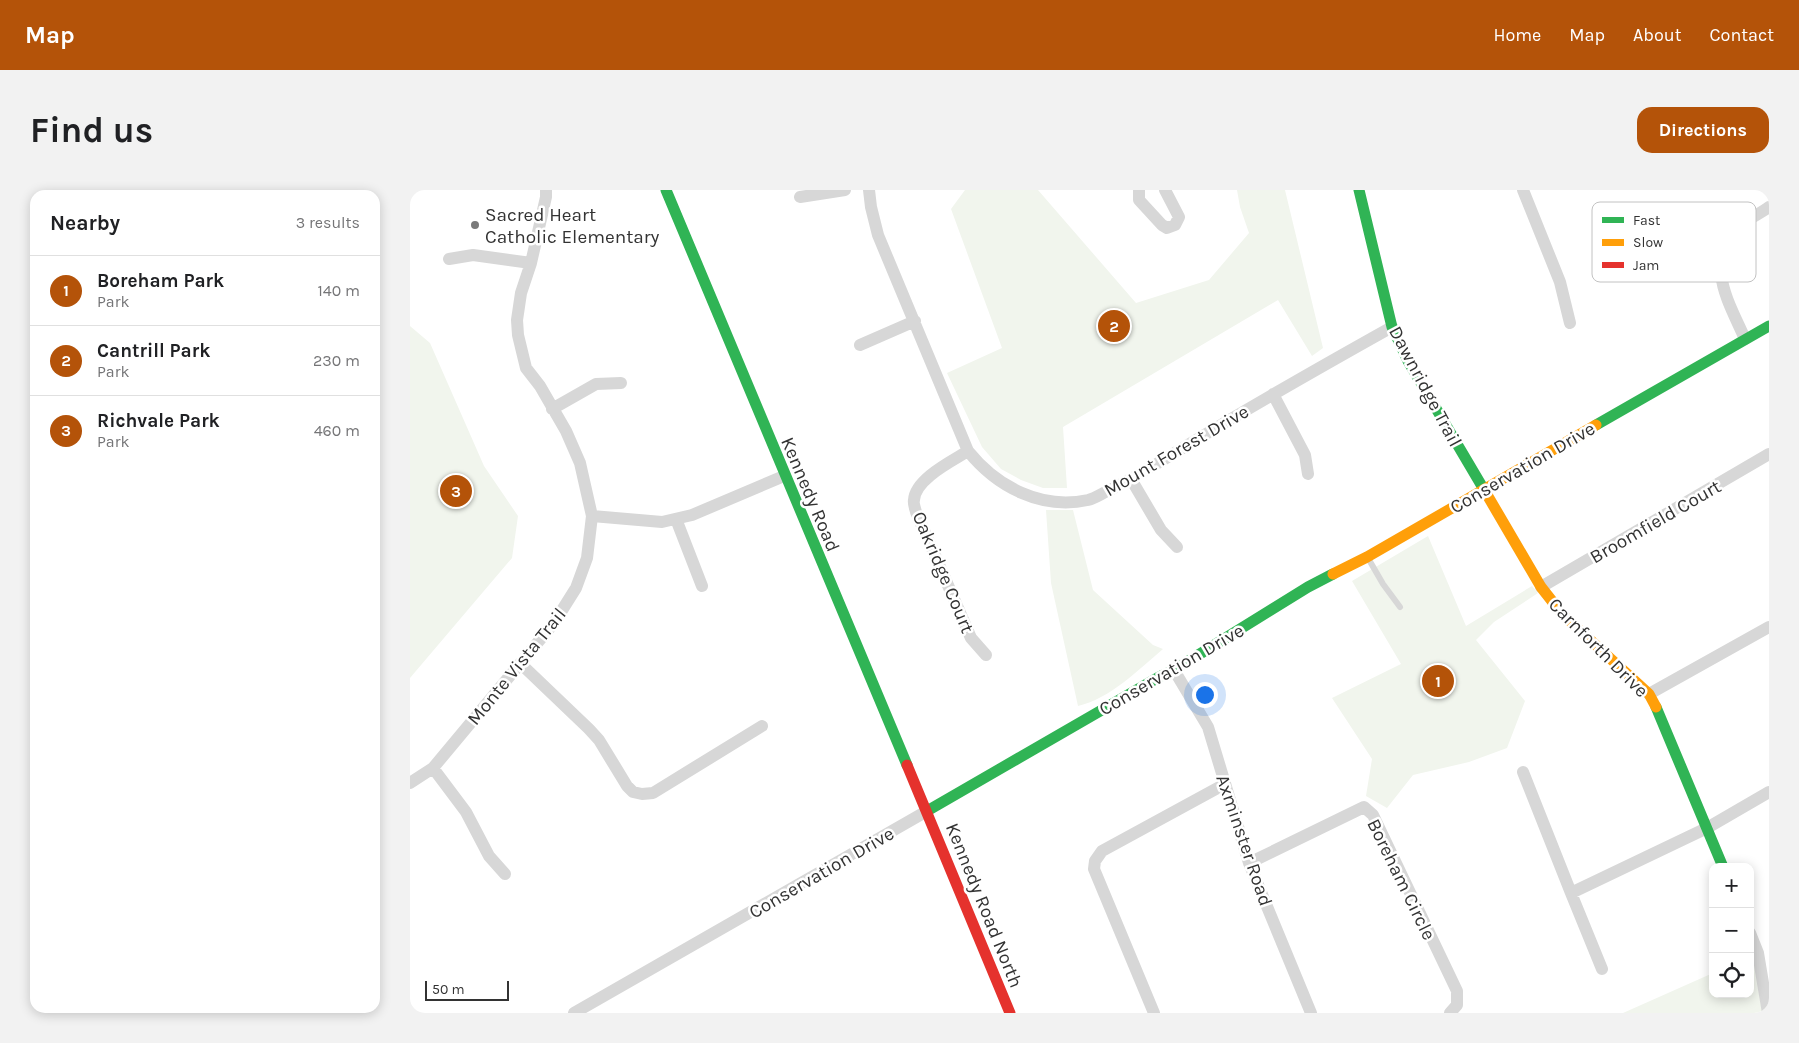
<!DOCTYPE html>
<html lang="en">
<head>
<meta charset="utf-8">
<style>
  body { margin:0; font-family:Karla,sans-serif; background:#f2f2f2; color:#202124 }
  .controls { position:absolute; right:15px; bottom:15px; display:grid; overflow:hidden; border-radius:10px; box-shadow:0 2px 12px #0003 }
  .controls button { width:45px; height:45px; display:grid; place-items:center; padding:0; border:0; border-bottom:1px solid #e0e0e0; background:#fff; color:#202124; font:25px sans-serif }
  .scale { position:absolute; left:15px; bottom:12px; width:84px; box-sizing:border-box; padding-left:5px; border:2px solid #333; border-top:0; font-size:14px; line-height:18px; white-space:nowrap; color:#333; -webkit-text-stroke:4px #fff; paint-order:stroke }
  .you { position:absolute; left:794px; top:504px; width:18px; height:18px; margin:-12px; border:4px solid #fff; border-radius:50%; background:#1a73e8; box-shadow:0 0 0 8px #1a73e833 }
  .badge { display:grid; place-items:center; width:32px; height:32px; border-radius:50%; background:#b45309; color:#fff; font-size:16px; font-weight:700 }
  .pin { position:absolute; translate:-50% -50%; border:2px solid #fff; box-shadow:0 1px 5px #0006 }
  .list { margin:0; padding:0; list-style:none }
  h2 { display:flex; justify-content:space-between; align-items:center; height:65px; margin:0; padding:0 20px; font-size:21px }
  h2 small { font-size:16px; font-weight:400; color:#757577 }
  .list li { display:grid; grid-template-columns:32px 1fr auto; gap:15px; align-items:center; box-sizing:border-box; height:70px; padding:0 20px; border-top:1px solid #e0e0e0 }
  .list b { display:block; font-size:19px; white-space:nowrap }
  .list p { margin:0; font-size:16px; white-space:nowrap; color:#757577 }
  .list em { font-size:16px; font-style:normal; color:#757577 }
  .icon { flex:none; width:28px; height:28px; fill:none; stroke:currentColor; stroke-width:2; stroke-linecap:round; stroke-linejoin:round }
  .map { position:relative; flex:none; width:1359px; height:823px; overflow:hidden; border-radius:15px }
  header { display:flex; align-items:center; gap:30px; box-sizing:border-box; height:70px; padding:0 25px; background:#b45309; color:#fff }
  header strong { font-size:24px }
  nav { display:flex; gap:28px; margin-inline-start:auto; font-size:18px }
  .intro { display:flex; align-items:center; justify-content:space-between; box-sizing:border-box; height:120px; padding:0 30px }
  h1 { margin:0; font-size:35px }
  .button { padding:12px 22px; border-radius:15px; background:#b45309; color:#fff; font-size:18px; font-weight:700 }
  main { display:flex; gap:30px; padding:0 30px }
  aside { flex:1; background:#fff; border-radius:15px; box-shadow:0 2px 12px #0003 }
  .map>svg:first-child { display:block }
  .park { fill:#f1f5ed }
  .lines { fill:none; stroke-linecap:round; stroke-linejoin:round }
  .lane { stroke:#d7d7d7; stroke-width:6 }
  .street { stroke:#d7d7d7; stroke-width:12 }
  .fast { stroke:#30b455; stroke-width:11 }
  .slow { stroke:#ff9f0a; stroke-width:11 }
  .jam { stroke:#e5322d; stroke-width:11 }
  .poi-dot { fill:#7a7a7a; stroke:#fff; stroke-width:2 }
  .labels { text-anchor:middle; stroke-width:5; stroke-linejoin:round; paint-order:stroke }
  .poi-label { font-size:19px; fill:#333; stroke:#fff; text-anchor:start }
  .street-label { font-size:19px; fill:#333; stroke:#fff }
  .key { fill:#fff; stroke:#c2c2c2; stroke-width:1 }
  .key-label { font-size:14px; fill:#333 }
</style>
</head>
<body>
<header>
<strong>Map</strong>
<nav><a>Home</a><a>Map</a><a>About</a><a>Contact</a></nav>
</header>
<div class="intro"><h1>Find us</h1><a class="button">Directions</a></div>
<main>
<aside>
<h2>Nearby<small>3 results</small></h2>
<ul class="list">
<li><span class="badge">1</span><div><b>Boreham Park</b><p>Park</p></div><em>140 m</em></li>
<li><span class="badge">2</span><div><b>Cantrill Park</b><p>Park</p></div><em>230 m</em></li>
<li><span class="badge">3</span><div><b>Richvale Park</b><p>Park</p></div><em>460 m</em></li>
</ul>
</aside>
<div class="map">
<svg width="1359" height="823" viewBox="0 0 1359 823">
  <rect width="100%" height="100%" fill="#fff"/>
  <!-- park -->
  <path class="park" d="M555,0H628L726,113L799,90L839,43L830,17L827,0H875L913,158L902,166L868,110L653,237L657,298H633L611,290L591,279L572,257L537,183L592,158L541,19Z
    M0,136L20,153L74,276L108,326L102,368L0,488Z
    M636,320H663L683,400L743,455L753,459C727,481 701,508 668,516L641,393Z
    M1018,346L1056,436L1122,396L1128,403L1084,432L1066,450L1115,511L1097,558L1059,572L1003,585L977,618L956,606L962,569L922,508L991,474L942,391Z
    M1348,763L1358,823H1213L1303,783V804H1340V766Z"/>
  <g class="lines">
    <!-- lane -->
    <path class="lane" d="M958,368L973,394L990,417"/>
    <!-- street -->
    <path class="street" d="M459,0L461,17L468,45L558,261C587,297 631,320 678,310C686,308 694,302 702,299C729,285 755,269 781,253C847,213 914,175 982,137
      M729,0V10L752,35L757,38L765,35L769,27L755,0
      M1113,0L1150,92L1160,133
      M390,7L435,0
      M39,69L63,65L121,73
      M1335,149C1318,110 1293,73 1330,36C1338,28 1350,24 1359,17
      M450,155L505,131
      M863,204L895,265L898,284
      M142,219L186,194L211,193
      M558,261C542,271 505,289 504,310C503,313 505,318 506,322L561,448L576,465
      M721,289L751,340L767,357
      M182,326L252,332L282,325L374,286
      M266,329L292,396
      M1131,397L1359,264
      M111,474L179,539L189,550L217,596L223,602L232,604L243,603L352,536
      M764,480L798,537L839,673L901,823
      M1239,504L1359,437
      M23,578L56,622L79,666L95,684
      M1113,582L1161,703L1297,638L1359,602
      M0,593L23,578L144,433L166,398L177,368L182,326L170,273L156,241L130,196L116,178L108,145L107,130L111,103L121,73L136,7V0
      M839,673L954,617L963,625L1047,801V815L1040,823
      M1161,703L1192,779
      M1340,743L1348,763L1358,823
      M164,823L517,621
      M744,823L684,679L685,671L692,661L815,594"/>
    <!-- fast -->
    <path class="fast" d="M256,0L497,575
      M949,0L982,137L998,171L1076,303
      M1186,235L1359,136
      M1246,517L1313,677
      M517,621L749,487L764,480L898,397L923,384"/>
    <!-- slow -->
    <path class="slow" d="M1076,303L1131,397L1153,425L1239,504L1246,517
      M923,384L957,367L1186,235"/>
    <!-- jam -->
    <path class="jam" d="M497,575L600,823"/>
  </g>
  <!-- markers -->
  <circle class="poi-dot" cx="65" cy="35" r="5"/>
  <g class="labels">
    <!-- poi labels -->
    <g class="poi-label">
      <text x="75" y="31">Sacred Heart<tspan x="75" dy="22">Catholic Elementary</tspan></text>
    </g>
    <!-- street labels -->
    <g class="street-label">
      <text transform="translate(1016 196) rotate(62)" y="7">Dawnridge Trail</text>
      <text transform="translate(766 260) rotate(-30)" y="7">Mount Forest Drive</text>
      <text transform="translate(1112 277) rotate(-30)" y="7">Conservation Drive</text>
      <text transform="translate(401 304) rotate(67)" y="7">Kennedy Road</text>
      <text transform="translate(1245 331) rotate(-30)" y="7">Broomfield Court</text>
      <text transform="translate(534 382) rotate(67)" y="7">Oakridge Court</text>
      <text transform="translate(1189 457) rotate(45)" y="7">Carnforth Drive</text>
      <text transform="translate(106 476) rotate(-51)" y="7">Monte Vista Trail</text>
      <text transform="translate(761 479) rotate(-30)" y="7">Conservation Drive</text>
      <text transform="translate(835 650) rotate(71)" y="7">Axminster Road</text>
      <text transform="translate(411 682) rotate(-30)" y="7">Conservation Drive</text>
      <text transform="translate(992 689) rotate(64)" y="7">Boreham Circle</text>
      <text transform="translate(575 715) rotate(68)" y="7">Kennedy Road North</text>
    </g>
  </g>
  <!-- legend -->
  <rect x="1182" y="12" width="164" height="80" rx="8" class="key"/>
  <rect x="1192" y="27" width="22" height="6" fill="#30b455"/>
  <rect x="1192" y="49" width="22" height="7" fill="#ff9f0a"/>
  <rect x="1192" y="72" width="22" height="6" fill="#e5322d"/>
  <g class="key-label">
    <text x="1223" y="35">Fast</text>
    <text x="1223" y="57">Slow</text>
    <text x="1223" y="80">Jam</text>
  </g>
</svg>
<div class="controls">
<button>+</button>
<button>−</button>
<button><svg class="icon" aria-label="locate" viewBox="0 0 24 24"><circle cx="12" cy="12" r="6"/><path d="M12 2v4M12 18v4M2 12h4M18 12h4"/></svg></button>
</div>
<div class="scale">50 m</div>
<div class="you"></div>
<div class="pin badge" style="left:1028px;top:491px">1</div>
<div class="pin badge" style="left:704px;top:136px">2</div>
<div class="pin badge" style="left:46px;top:301px">3</div>
</div>
</main>
</body>
</html>
